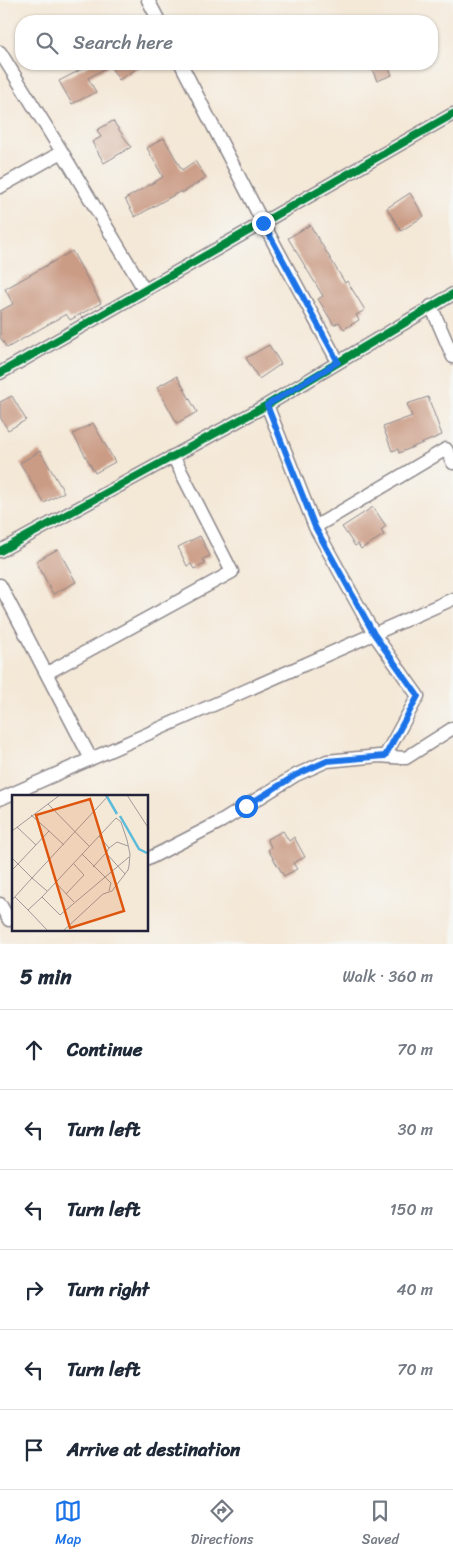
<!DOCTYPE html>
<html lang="en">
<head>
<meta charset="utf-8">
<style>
  body { margin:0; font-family:Sriracha,sans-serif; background:#f6f6f7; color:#1f2937 }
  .stop { position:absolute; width:15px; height:15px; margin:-11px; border:4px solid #1a73e8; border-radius:50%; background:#fff }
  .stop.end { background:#1a73e8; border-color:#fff; box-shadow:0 1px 5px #0008 }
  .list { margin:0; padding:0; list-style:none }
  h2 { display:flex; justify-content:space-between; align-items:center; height:65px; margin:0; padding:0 20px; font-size:21px }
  h2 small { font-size:16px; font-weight:400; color:#747a83 }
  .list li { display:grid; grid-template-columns:32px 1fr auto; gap:15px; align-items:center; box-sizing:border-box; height:80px; padding:0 20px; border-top:1px solid #e0e1e3 }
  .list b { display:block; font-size:19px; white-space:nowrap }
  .list em { font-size:16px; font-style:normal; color:#747a83 }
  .icon { flex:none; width:28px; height:28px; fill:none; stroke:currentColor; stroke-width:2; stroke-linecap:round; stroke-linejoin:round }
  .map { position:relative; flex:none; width:453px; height:944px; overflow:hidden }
  .search { position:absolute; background:#fff; box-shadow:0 1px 4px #0004; left:15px; right:15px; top:15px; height:55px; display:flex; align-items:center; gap:12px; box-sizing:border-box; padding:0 18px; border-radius:20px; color:#747a83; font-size:19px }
  .sheet { height:545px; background:#fff }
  nav { display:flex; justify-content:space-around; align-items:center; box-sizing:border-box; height:70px; border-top:1px solid #e0e1e3; background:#fff; font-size:14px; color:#747a83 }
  nav a { display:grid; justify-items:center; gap:2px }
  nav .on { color:#1a73e8 }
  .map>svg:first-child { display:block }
  .building { fill:#ca9b85 }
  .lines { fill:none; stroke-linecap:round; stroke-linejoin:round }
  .street-casing { stroke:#8b8589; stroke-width:15 }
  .street { stroke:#fff; stroke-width:12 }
  .cycleway-casing { stroke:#f6f6f2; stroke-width:11 }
  .cycleway { stroke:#00873e; stroke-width:8 }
  .route { stroke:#1a73e8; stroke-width:6 }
  .inset-river { fill:none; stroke:#5bbbda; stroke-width:2.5 }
  .inset-road { fill:none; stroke:#a09999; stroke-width:1 }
  .view { fill:#de560e; fill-opacity:0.15; stroke:#de560e; stroke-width:2.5 }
  .inset-edge { fill:none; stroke:#22223b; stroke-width:2.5 }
</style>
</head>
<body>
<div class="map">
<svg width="453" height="944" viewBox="0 0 453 944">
  <rect width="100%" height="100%" fill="#f6f6f2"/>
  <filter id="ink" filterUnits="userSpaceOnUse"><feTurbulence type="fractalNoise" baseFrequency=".02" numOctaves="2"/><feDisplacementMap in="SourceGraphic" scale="10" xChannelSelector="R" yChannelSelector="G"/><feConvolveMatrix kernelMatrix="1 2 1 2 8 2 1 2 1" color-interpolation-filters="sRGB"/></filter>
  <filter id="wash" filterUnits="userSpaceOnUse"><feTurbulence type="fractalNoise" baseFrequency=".0096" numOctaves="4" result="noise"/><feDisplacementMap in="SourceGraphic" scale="20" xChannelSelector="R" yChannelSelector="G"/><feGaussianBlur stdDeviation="1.12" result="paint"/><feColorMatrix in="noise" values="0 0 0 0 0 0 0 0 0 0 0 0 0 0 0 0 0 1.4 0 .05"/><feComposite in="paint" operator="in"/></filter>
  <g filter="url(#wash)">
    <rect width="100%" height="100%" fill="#f4e8d7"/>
    <g id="blocks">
      <!-- building -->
      <path class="building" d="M92,64H107L108,67L88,78L96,92L72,104L59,81Z
        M109,64H144L119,80Z
        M370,64H387L392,75L377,81Z
        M113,121L131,147L104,163L92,142L101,137L97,130Z
        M164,138L182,170L195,161L206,178L182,193L181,191L135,217L125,199L163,177L147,148Z
        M410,193L424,216L401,231L387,208Z
        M310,225L345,283L347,281L365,310L356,315L359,320L344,329L339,322L334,325L318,299L323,296L288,238Z
        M72,251L101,303L70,320L66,314L7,348L0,337V311L13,304L5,289Z
        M269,345L281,364L259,379L246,358Z
        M177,376L197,412L177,423L157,387Z
        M12,396L26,420L8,430L0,417V402Z
        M428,397L442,435L399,453L398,449L392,451L383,427L412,416L407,404Z
        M93,423L115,462L95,473L73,434Z
        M40,451L64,492L44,503L20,463Z
        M373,507L386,526L381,530L384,535L361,549L358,544L355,546L342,527Z
        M200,536L210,556L203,559L205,564L194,569L191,564L187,566L178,547Z
        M58,549L76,582L53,594L36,561Z
        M283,831L289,841L294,837L305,857L293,863L297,869L284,876L268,850L271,847L267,839Z"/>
    </g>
  </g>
  <g filter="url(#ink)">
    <use href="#blocks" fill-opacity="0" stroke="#8b8589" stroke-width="1"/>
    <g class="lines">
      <defs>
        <path id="street" d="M148,0L159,21
          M0,52L62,152L0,187
          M181,64L263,223L338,362
          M62,152L145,291
          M431,306L453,357
          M0,373L453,114
          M267,405L315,527L374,634L418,696L385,756
          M315,527L446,449L453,463
          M0,551L267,405L453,294
          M0,585L91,759
          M47,673L232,572L173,456
          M0,799L453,599
          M148,859L222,821L296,775L327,761L379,756L406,758L453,728
          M0,904L9,920"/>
      </defs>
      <!-- street casing -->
      <use href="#street" class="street-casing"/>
      <!-- street -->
      <use href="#street" class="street"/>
      <defs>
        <path id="cycleway" d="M0,373L453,114
          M0,551L267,405L453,294"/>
      </defs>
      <!-- cycleway casing -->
      <use href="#cycleway" class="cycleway-casing"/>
      <!-- cycleway -->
      <use href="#cycleway" class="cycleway"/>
    </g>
  </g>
  <g class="lines" filter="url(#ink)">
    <!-- route -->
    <path class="route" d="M246,806L296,775L327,761L385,756L418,696L374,634L315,527L267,405L338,362L263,223"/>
  </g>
  <!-- overview -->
  <g transform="translate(12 795)">
    <rect width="136" height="136" fill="#f4e8d7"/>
    <path class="inset-river" d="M94,0L105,19M108,21L127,54L137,59"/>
    <path class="inset-road" d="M115,0L137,34M36,9L77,51M19,20L37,36L6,69L20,83L97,0M5,32L24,50M0,36L48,0M37,36L52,50M87,41L97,53L94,58M97,53L105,47L116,51M70,59L99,88L97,96M0,63L6,69L0,75M81,72L94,58L113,79M43,87L62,107M54,99L72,80L61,68M3,102L16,115M30,102L16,115L36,136M0,105L20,83L35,96M51,136L91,99L100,96L116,75L117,71L118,59L115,45L109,27L104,23L30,102L48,120L117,62"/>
    <path class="view" d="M78,4L112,116L58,133L24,20Z"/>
    <rect width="136" height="136" class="inset-edge"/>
  </g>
</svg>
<div class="stop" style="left:246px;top:806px"></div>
<div class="stop end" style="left:263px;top:223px"></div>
<div class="search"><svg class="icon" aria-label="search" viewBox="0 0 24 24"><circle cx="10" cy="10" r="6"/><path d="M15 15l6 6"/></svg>Search here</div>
</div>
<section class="sheet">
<h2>5 min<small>Walk · 360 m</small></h2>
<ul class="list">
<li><svg class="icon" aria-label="ahead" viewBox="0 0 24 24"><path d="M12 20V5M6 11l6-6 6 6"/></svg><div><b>Continue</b></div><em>70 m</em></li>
<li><svg class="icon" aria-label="left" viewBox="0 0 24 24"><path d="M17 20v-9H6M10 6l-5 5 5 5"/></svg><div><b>Turn left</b></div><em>30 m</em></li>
<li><svg class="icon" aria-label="left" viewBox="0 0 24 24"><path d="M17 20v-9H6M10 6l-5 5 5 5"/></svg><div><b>Turn left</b></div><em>150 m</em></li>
<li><svg class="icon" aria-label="right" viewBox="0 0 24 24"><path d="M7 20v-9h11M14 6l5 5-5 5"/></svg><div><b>Turn right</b></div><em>40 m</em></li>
<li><svg class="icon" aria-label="left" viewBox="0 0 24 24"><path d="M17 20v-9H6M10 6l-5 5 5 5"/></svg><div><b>Turn left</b></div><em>70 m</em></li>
<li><svg class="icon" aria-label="arrive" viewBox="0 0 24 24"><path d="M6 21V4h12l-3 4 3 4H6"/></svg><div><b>Arrive at destination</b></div></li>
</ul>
</section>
<nav>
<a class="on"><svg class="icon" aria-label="map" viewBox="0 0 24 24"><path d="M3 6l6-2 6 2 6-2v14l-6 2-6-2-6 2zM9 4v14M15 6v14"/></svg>Map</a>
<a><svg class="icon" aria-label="directions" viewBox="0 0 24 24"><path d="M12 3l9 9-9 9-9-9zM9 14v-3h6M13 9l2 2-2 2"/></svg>Directions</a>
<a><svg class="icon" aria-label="saved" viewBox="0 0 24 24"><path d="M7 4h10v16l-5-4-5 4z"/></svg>Saved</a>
</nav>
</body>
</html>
